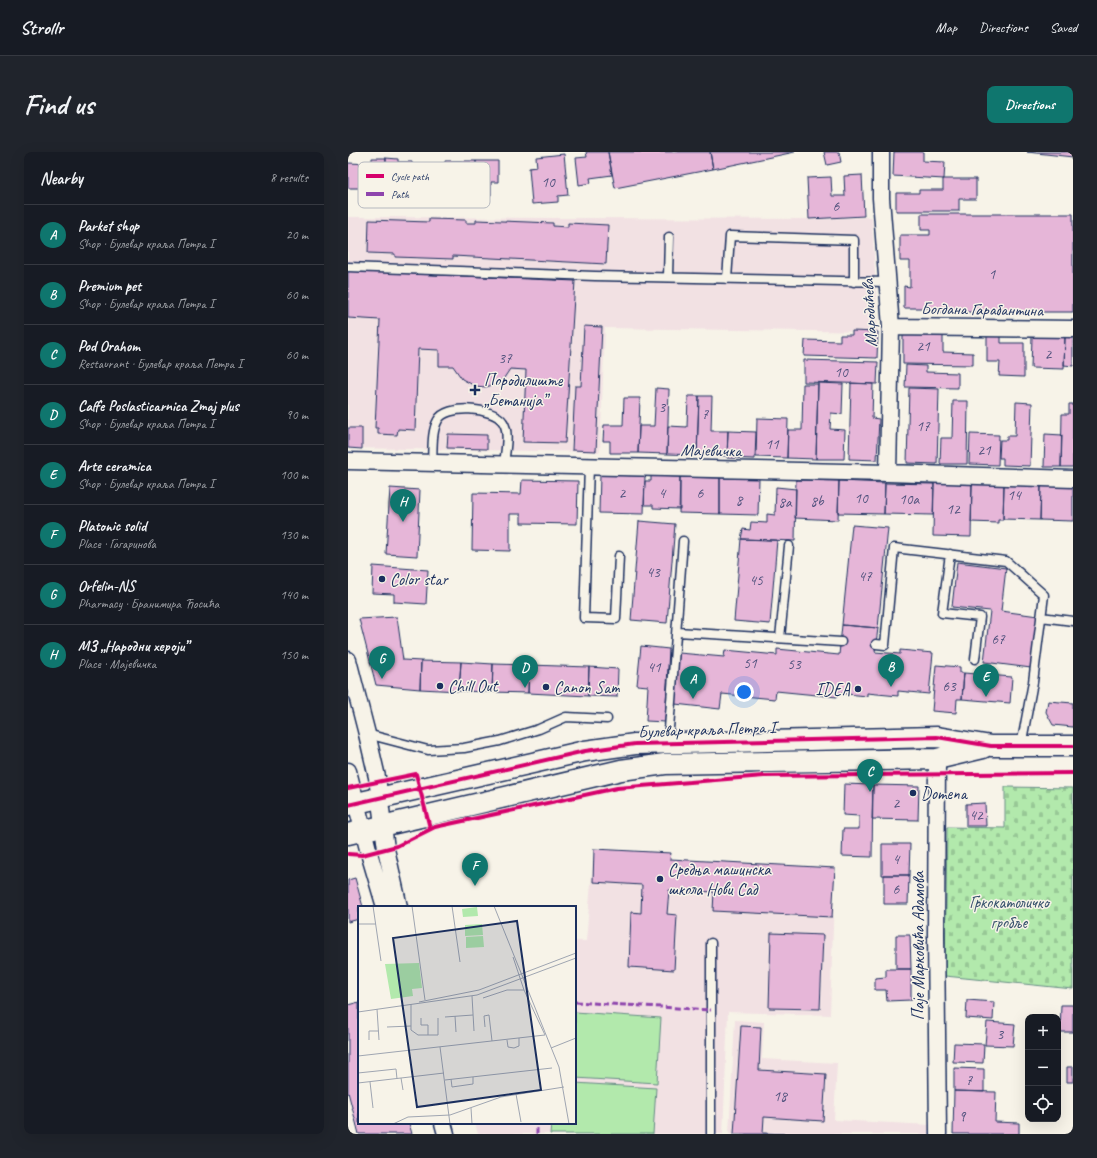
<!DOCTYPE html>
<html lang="en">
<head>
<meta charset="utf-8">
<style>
  body { margin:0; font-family:Caveat,sans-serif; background:#20242c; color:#f1f3f6 }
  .controls { position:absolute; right:12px; bottom:12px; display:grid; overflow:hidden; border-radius:8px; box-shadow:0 4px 16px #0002 }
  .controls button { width:36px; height:36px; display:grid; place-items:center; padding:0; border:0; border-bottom:1px solid #363941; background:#171b24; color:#f1f3f6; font:20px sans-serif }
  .you { position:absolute; left:396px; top:540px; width:14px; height:14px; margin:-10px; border:3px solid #fff; border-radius:50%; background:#1a73e8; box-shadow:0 0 0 6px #1a73e833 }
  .badge { display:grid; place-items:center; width:26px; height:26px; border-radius:50%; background:#0f766e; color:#fff; font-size:13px; font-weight:700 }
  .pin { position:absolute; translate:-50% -33px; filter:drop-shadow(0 1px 2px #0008) }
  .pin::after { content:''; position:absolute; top:21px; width:14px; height:12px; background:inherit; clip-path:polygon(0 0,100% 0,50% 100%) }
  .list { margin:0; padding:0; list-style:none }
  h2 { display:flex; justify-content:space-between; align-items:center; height:52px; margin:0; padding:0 16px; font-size:17px }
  h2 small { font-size:13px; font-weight:400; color:#9ea1a6 }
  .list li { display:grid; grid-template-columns:26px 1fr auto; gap:12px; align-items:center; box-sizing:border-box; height:60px; padding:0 16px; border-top:1px solid #363941 }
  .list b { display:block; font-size:15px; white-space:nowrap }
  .list p { margin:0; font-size:13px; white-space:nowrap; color:#9ea1a6 }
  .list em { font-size:13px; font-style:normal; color:#9ea1a6 }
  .icon { flex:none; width:22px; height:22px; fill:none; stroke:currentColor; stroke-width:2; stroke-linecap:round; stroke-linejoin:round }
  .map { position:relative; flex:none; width:725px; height:982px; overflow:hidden; border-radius:8px }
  header { display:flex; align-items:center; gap:24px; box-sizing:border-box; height:56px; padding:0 20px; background:#171b24; border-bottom:1px solid #363941 }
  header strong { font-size:19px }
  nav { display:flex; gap:22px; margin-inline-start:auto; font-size:14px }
  .intro { display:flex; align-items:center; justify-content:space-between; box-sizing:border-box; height:96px; padding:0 24px }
  h1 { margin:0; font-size:28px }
  .button { padding:10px 18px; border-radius:8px; background:#0f766e; color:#fff; font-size:14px; font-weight:700 }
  main { display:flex; gap:24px; padding:0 24px }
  aside { flex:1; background:#171b24; border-radius:8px; box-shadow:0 4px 16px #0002 }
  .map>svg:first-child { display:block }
  .built { fill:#f2e1e3 }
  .cemetery { fill:url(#cemetery-stones); stroke:#668c85 }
  .pitch { fill:#b2e9ac; stroke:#668c85 }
  .building { fill:#e6b6d8; stroke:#1b2f5e }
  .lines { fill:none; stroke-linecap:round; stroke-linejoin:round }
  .service-casing { stroke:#1b2f5e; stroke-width:11 }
  .minor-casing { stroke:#1b2f5e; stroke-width:19 }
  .tertiary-casing { stroke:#1b2f5e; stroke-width:23 }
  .service { stroke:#f7f3e8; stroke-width:8 }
  .minor { stroke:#f7f3e8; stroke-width:16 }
  .tertiary { stroke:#f7f3e8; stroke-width:20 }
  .quiet { stroke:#8e44ad; stroke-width:3; stroke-dasharray:6 3; stroke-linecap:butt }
  .cycleway-casing { stroke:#f7f3e8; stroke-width:6 }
  .cycleway { stroke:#d6006c; stroke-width:4 }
  .poi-dot { fill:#1b2f5e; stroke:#f7f3e8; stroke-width:1.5 }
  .labels { text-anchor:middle; stroke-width:3; stroke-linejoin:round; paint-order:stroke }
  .number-label { font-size:15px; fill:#4e517c }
  .street-label { font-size:17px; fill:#1b2f5e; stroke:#f7f3e8 }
  .poi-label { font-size:17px; fill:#1b2f5e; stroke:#f7f3e8; text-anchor:start }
  .park-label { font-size:17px; fill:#39546e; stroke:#f7f3e8 }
  .inset-road { fill:none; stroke:#9fa5b1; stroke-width:1 }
  .view { fill:#1b2f5e; fill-opacity:0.15; stroke:#1b2f5e; stroke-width:2 }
  .inset-edge { fill:none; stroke:#1b2f5e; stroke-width:2 }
  .key { fill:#f7f3e8; stroke:#b5b8bf; stroke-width:1 }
  .key-label { font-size:11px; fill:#1b2f5e }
</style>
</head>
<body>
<header>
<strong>Strollr</strong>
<nav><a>Map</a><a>Directions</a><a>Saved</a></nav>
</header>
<div class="intro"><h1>Find us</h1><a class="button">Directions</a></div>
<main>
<aside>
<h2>Nearby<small>8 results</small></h2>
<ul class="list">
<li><span class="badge">A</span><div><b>Parket shop</b><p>Shop · Булевар краља Петра I</p></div><em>20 m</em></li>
<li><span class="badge">B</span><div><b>Premium pet</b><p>Shop · Булевар краља Петра I</p></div><em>60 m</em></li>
<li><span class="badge">C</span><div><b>Pod Orahom</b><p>Restaurant · Булевар краља Петра I</p></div><em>60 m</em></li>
<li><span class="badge">D</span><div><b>Caffe Poslasticarnica Zmaj plus</b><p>Shop · Булевар краља Петра I</p></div><em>90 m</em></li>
<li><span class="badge">E</span><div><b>Arte ceramica</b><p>Shop · Булевар краља Петра I</p></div><em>100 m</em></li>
<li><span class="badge">F</span><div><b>Platonic solid</b><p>Place · Гагаринова</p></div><em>130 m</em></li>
<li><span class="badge">G</span><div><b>Orfelin-NS</b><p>Pharmacy · Бранимира Ћосића</p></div><em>140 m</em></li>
<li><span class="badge">H</span><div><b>МЗ „Народни хероји”</b><p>Place · Мајевичка</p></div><em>150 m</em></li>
</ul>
</aside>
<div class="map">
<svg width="725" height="982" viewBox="0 0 725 982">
  <defs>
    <pattern id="cemetery-stones" width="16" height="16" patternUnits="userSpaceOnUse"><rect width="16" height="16" fill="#b2e9ac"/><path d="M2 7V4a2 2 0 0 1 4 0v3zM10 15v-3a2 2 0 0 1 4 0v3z" fill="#98c896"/></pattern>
  </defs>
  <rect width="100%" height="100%" fill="#f7f3e8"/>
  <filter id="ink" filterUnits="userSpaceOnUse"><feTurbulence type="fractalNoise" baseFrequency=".025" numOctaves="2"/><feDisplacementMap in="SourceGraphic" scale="8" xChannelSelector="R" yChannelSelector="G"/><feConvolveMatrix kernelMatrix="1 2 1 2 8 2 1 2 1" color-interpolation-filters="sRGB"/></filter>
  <g filter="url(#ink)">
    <!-- built -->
    <path class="built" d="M0,65L461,67L524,65L530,180L257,176L252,300L0,296Z
      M246,697L323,701V707L487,716L482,863L380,860L375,982H130L127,971H227V789H238Z
      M387,868L416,870L414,907L489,911L486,968L583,973V982H381Z"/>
    <!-- cemetery -->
    <path class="cemetery" d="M657,635L725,636V837L597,824L599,675L657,676Z"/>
    <!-- pitch -->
    <path class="pitch" d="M227,860L313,866L309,931L227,926Z
      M227,931L308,936L305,982H202L203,971H227Z"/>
    <!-- building -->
    <path class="building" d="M238,0H260L264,23L242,26L243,31L231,33L228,6L239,5Z
      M260,0H362L365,17L267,36Z
      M362,0H447L365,17Z
      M476,0H491L493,10L479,13Z
      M546,0H575V9L597,10L596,27L545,24Z
      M679,0H725V5Z
      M216,2L220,43L210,44V50L184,52L181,16L189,15L188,5Z
      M24,6H38L37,36H0V11L24,12Z
      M38,6L50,7V10H64V18H68L67,36H37Z
      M97,9H128V37L97,36Z
      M128,9H150V30H143V43H128Z
      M514,23L516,64L461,67L459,26L483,25L484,44H497L496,24Z
      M595,27H628V47H611V59H548V41H571V38H595Z
      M573,62H725V160H582V156H556V134L562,135V109H552V83H582V78H573Z
      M81,67L118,68V71H128V68L205,71V74L220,75V71L260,73L258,112L105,104V107L47,105V102L20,101L21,68L81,70Z
      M0,119L227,129L217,291L175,290L178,218L162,217L156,226L148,232L138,235L127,234L114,227L105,214H91V198L70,197L67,278L50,277L49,283L30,282V276H27L32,168L0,166Z
      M236,174L254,175L248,299L224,298L227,234H233Z
      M504,179L530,180L529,206L456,204L457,188L492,189V183H504Z
      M555,183H595V200L625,201V213L555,212Z
      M639,184H653V191H676V225L651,224L652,210H639Z
      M684,185H717L716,217L683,216Z
      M717,185H725V214L716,213Z
      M456,208L530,210L529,232L456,230Z
      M558,213L578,214V220L610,221V236L557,235Z
      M470,231L495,232L494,262L483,261L482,277L497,278L496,307H468Z
      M503,231L525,232L524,266L531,267L529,308L501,307Z
      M455,232H470L468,307L439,306L440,278H454Z
      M308,236L321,237L319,302L290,301L291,274H306Z
      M561,236L591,237L589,312L559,311Z
      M340,244H351L349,303L319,302L320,274L339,275Z
      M351,244H364L363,279H380L379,304L349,303Z
      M276,246H292L290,301H262V289H255L256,273H275Z
      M605,249H620L619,312H592L593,286H604Z
      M668,250L684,251L682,314L655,313V306H651L652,288H659V284H667Z
      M721,252H725V315H713L714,262H721Z
      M409,266L440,267L439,306L408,305Z
      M0,276H14V297L0,296Z
      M380,279L408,280L407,307L379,306Z
      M100,282L139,283V297L99,296Z
      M622,282L651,283L650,313L621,312Z
      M697,282L714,283L713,315H696Z
      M252,323L297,324L296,362L251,361Z
      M303,324L332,325V357L305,356V353H296L297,329H303Z
      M332,325L372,326V362L331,361Z
      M372,326H411L410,363L372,362Z
      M174,328L230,329L229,372L173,371V362H162V399L124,398L125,341L173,342Z
      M448,328L491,329L490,368L447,366Z
      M491,329L537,331L536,362L490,361Z
      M537,331L586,332L585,363L536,362Z
      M586,331L624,332L623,385L585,384Z
      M624,332L656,333L655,368H650V371L623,370Z
      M656,333L693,334L692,368L655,367Z
      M693,334L725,335V369L692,368Z
      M428,335L448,337L447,389L393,387L395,377L402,378L403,370L419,371V362L427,363Z
      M42,336L72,338L69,404L38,402Z
      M291,369L327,372L319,471L283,468Z
      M504,373L540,376L530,476L494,473Z
      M393,387L429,388L422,472L386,469Z
      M609,410L658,416L653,459L690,464L683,516L636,510L642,459L604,455Z
      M25,414L80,418L78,452L46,450V442L24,441Z
      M49,465L55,508L73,509L72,537L28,533L11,467Z
      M494,473L530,476L527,500L552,502V498L585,501L581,542L550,539V544L519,541V544L489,541V545L428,539L427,547L374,542L372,557L327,552L331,501L376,505L377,498L429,503V497L491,503Z
      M293,494L321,497L317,570L298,569L300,534L289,533Z
      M73,509L113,510L111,539L72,537Z
      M113,510L145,512L144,540L111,539Z
      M145,512L181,513L180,541L144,540Z
      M181,513L241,515L240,544L180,541Z
      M588,513L612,515V521H616L614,547H609L608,561L584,559Z
      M241,515L270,517L269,545L240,544Z
      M616,521L664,525L662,551L614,547Z
      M700,549L725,551V575L705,573L698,560Z
      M496,632L525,633L524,705L494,704L495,677H511V664L495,663Z
      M525,633L571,634L570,668L524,667Z
      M637,651L638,674H618V652Z
      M534,692H562L561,723H534Z
      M246,697L323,701L322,707L487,716L484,765L365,759L366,740L321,738L319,762L329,763L326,818L281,815L283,760L293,761L294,733L245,730Z
      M536,723H561L560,752H536Z
      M7,726L15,755H11V767L0,770V728Z
      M423,781L475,783L472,857L421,856Z
      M548,783H562L563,817H548Z
      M538,817H563V848L539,849L538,838H527V826L538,825Z
      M619,848L646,850L645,868L618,866Z
      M11,850V971H61L64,982H11L0,940V853Z
      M713,853H725V880H712Z
      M639,870L667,872L665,894L637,893Z
      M393,874L413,875L411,918L478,922L475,969L416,965L415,981L438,982H386Z
      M606,891L636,892L635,911L605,910Z
      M719,915H725V930H719Z
      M606,916L636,917V940L606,939Z
      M606,939L648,940L647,970L671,971V982H605Z"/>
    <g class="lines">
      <defs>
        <path id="service" d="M0,115L247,124L539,130
          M320,125L321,85
          M379,127L382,84L506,88V130
          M84,311C85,298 83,280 90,268C98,252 145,255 155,270C162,280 157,300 156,313
          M241,314L236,466L268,467L271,404
          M602,402L594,461L632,465L627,507
          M693,465L725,469
          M329,480L493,490
          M432,486L441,394
          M528,492L537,493L546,396L658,409L696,443L685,530L673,594
          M19,582L80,598L116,596L152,589L191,577L218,565L259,567
          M320,590L335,389
          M363,982V791"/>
        <path id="minor" d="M533,0V46L543,175L540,321
          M543,175L725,177
          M0,309L540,321L725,327
          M0,508L19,582L29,625L38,697L51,755
          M589,607L588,781L590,982
          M0,619L21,701L37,755
          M95,971L98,982"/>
        <path id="tertiary" d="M0,653L237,599L287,592L589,585L643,594H725
          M0,682L273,618L317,612L589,607L635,596"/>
      </defs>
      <!-- service casing -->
      <use href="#service" class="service-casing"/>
      <!-- minor casing -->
      <use href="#minor" class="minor-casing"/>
      <!-- tertiary casing -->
      <use href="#tertiary" class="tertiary-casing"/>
      <!-- service -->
      <use href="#service" class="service"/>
      <!-- minor -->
      <use href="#minor" class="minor"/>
      <!-- tertiary -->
      <use href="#tertiary" class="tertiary"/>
      <!-- quiet -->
      <path class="quiet" d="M227,850L363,858
        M189,982V971"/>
      <defs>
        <path id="cycleway" d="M0,636L68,622L82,676
          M0,653L237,599L287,592L589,585L643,594H725
          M0,702L14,703L49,694L87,675L269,636L416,624L725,621"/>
      </defs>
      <!-- cycleway casing -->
      <use href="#cycleway" class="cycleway-casing"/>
      <!-- cycleway -->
      <use href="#cycleway" class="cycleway"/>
    </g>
  </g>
  <!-- markers -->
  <g class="poi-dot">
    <path d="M125 232h4v4h4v4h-4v4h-4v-4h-4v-4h4z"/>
    <circle cx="34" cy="427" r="4"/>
    <circle cx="92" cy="534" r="4"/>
    <circle cx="198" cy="535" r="4"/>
    <circle cx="510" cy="537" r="4"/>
    <circle cx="565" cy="641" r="4"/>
    <circle cx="312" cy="727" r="4"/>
  </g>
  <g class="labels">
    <!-- number labels -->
    <g class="number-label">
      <text x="200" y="35">10</text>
      <text x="488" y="59">6</text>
      <text x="644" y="127">1</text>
      <text x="575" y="199">21</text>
      <text x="700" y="207">2</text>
      <text x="157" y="211">37</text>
      <text x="493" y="225">10</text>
      <text x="314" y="260">3</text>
      <text x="357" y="267">7</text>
      <text x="575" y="279">17</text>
      <text x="424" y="297">11</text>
      <text x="636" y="303">21</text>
      <text x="274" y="346">2</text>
      <text x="314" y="346">4</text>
      <text x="352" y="346">6</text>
      <text x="666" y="348">14</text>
      <text x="513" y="351">10</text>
      <text x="561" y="352">10a</text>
      <text x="391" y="353">8</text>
      <text x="469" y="354">8b</text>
      <text x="437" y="355">8a</text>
      <text x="605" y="362">12</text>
      <text x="305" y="425">43</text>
      <text x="517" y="429">47</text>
      <text x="408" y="433">45</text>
      <text x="650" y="492">67</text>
      <text x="402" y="516">51</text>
      <text x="446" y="517">53</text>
      <text x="306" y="520">41</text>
      <text x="601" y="539">63</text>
      <text x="548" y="656">2</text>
      <text x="628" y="668">42</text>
      <text x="548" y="712">4</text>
      <text x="548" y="742">6</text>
      <text x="652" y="887">3</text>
      <text x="621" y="933">7</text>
      <text x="432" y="949">18</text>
      <text x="614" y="969">9</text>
    </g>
    <!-- street labels -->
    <g class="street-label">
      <text transform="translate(634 157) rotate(1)" y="6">Богдана Гарабантина</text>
      <text transform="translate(521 161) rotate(-93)" y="6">Мародићева</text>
      <text transform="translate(363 298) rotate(1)" y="6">Мајевичка</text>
      <text transform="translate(359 577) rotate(-2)" y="6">Булевар краља Петра I</text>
      <text transform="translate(570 794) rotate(-90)" y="6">Паје Марковића Адамова</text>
    </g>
    <!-- poi labels -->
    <g class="poi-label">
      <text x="136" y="234">Породилиште<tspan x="136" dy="20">„Бетанија”</tspan></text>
      <text x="42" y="433">Color star</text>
      <text x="100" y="540">Chill Out</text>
      <text x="206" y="541">Canon Sam</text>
      <text x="502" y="543" text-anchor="end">IDEA</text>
      <text x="573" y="647">Domena</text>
      <text x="320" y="723">Средња машинска<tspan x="320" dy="20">школа Нови Сад</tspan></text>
    </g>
    <!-- park labels -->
    <g class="park-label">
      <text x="661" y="756">Гркокатоличко<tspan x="661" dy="20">гробље</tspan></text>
    </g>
  </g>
  <!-- overview -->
  <g transform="translate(10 754)">
    <rect width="218" height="218" fill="#f7f3e8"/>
    <path d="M61,57L64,82L54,83L55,90L33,93L27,58Z" fill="#b2e9ac"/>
    <path d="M119,1L120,10L105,11L104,3ZM124,18L125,29L107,30V19ZM125,30L126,41L108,42V31Z" fill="#b2e9ac"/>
    <path class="inset-road" d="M15,0L23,55M54,0L67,94M94,0L102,56M136,0L201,161L211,218M0,18H18M155,51L166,84L187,129M114,90L116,125M125,92L149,84H166M61,96L121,84L218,47M53,98V124L60,129H80V112M19,103L21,134M0,106L119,89L218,52M97,110L98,126M87,111L115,109M63,112V119H70V129M29,121L53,120M127,121L126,110L131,109L134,135M11,134V125H21M149,134L150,141L156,142L161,140V132M82,141L92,218M193,142L218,132M0,150L187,129M0,167L38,163L39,173M43,172L45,184M93,173L94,181L115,178V171M87,174L194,162M12,176L15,202M0,177L86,167M158,188L163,216M113,202L114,218M35,218L50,211L92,209L143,191L206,181"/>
    <path class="view" d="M159,15L183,184L59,201L35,32Z"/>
    <rect width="218" height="218" class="inset-edge"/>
  </g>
  <!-- legend -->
  <rect x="10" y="10" width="132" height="46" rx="6" class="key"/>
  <rect x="18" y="22" width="18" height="4" fill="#d6006c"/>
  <rect x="18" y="40" width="18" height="4" fill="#8e44ad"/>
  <g class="key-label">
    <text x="43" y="28">Cycle path</text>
    <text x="43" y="46">Path</text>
  </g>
</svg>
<div class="controls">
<button>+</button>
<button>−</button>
<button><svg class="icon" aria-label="locate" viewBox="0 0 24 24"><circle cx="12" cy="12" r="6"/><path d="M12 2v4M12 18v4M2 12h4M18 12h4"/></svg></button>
</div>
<div class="you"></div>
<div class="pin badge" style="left:345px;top:547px">A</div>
<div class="pin badge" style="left:543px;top:535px">B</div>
<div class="pin badge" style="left:522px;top:640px">C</div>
<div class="pin badge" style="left:177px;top:536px">D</div>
<div class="pin badge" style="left:638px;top:545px">E</div>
<div class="pin badge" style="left:127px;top:734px">F</div>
<div class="pin badge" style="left:34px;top:527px">G</div>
<div class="pin badge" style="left:55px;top:370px">H</div>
</div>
</main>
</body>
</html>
